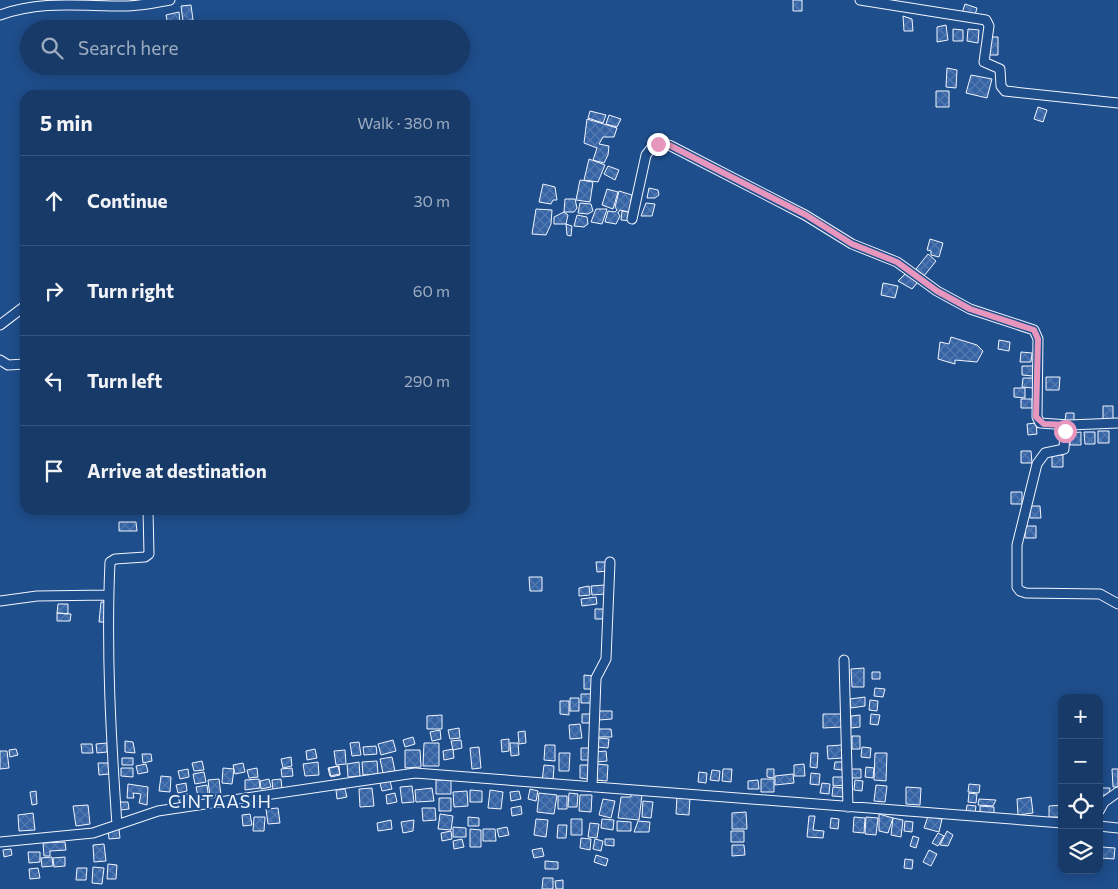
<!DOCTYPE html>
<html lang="en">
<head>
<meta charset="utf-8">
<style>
  body { margin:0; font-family:Commissioner,sans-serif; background:#20416f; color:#f1f3f6 }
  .controls { position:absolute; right:15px; bottom:15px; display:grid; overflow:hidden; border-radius:10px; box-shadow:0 2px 12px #0003 }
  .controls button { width:45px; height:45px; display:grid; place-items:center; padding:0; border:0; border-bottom:1px solid #36547d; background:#173a69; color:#f1f3f6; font:25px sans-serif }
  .stop { position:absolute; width:15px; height:15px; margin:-11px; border:4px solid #e797bd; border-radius:50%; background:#fff }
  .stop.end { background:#e797bd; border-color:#fff; box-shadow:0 1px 5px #0008 }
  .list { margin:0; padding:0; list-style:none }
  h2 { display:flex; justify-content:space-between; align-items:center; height:65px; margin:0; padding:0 20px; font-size:21px }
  h2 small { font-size:16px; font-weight:400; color:#9eadc0 }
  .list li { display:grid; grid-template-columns:32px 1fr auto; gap:15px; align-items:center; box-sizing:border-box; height:90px; padding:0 20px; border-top:1px solid #36547d }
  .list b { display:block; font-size:19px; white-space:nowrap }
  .list em { font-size:16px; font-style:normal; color:#9eadc0 }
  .icon { flex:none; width:28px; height:28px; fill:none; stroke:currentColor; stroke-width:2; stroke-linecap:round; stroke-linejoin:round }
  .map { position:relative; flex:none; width:1118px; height:889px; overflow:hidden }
  .search { position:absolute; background:#173a69; box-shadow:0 2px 12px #0003; left:20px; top:20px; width:450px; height:55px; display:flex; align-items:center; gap:12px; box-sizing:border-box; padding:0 18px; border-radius:28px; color:#9eadc0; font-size:19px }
  .panel { position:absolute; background:#173a69; box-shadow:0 2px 12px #0003; left:20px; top:90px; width:450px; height:425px; border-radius:15px }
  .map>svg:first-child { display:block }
  .building { fill:url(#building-cross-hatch); stroke:#f2f6ff }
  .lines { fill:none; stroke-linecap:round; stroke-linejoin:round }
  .minor-casing { stroke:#f2f6ff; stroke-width:11 }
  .minor { stroke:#1f4e8c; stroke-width:9 }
  .route { stroke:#e797bd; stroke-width:6 }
  .labels { text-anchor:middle; stroke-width:4; stroke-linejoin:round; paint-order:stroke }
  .quarter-label { font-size:18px; letter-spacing:1px; fill:#f2f6ff; stroke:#1f4e8c }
</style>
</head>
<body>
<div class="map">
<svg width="1118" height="889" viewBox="0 0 1118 889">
  <defs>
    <pattern id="building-cross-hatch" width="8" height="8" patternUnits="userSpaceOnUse" patternTransform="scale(1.25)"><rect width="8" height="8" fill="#3563a3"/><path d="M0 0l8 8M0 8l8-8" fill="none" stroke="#537ab1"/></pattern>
  </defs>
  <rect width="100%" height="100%" fill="#1f4e8c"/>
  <!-- building -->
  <path class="building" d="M793,0H802V11H793Z
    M965,4L977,8L974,19L961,16Z
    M191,5L193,20L183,21L181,6Z
    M179,12L180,23L168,26L166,15Z
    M903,16L912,19L913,31H904Z
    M946,25L948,40L937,42V27Z
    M953,29L963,30V41H953Z
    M968,29L979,30L978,43L967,41Z
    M989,37H998V55H988Z
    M947,68L957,70L956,88L946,87Z
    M971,75L992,79L987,98L966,93Z
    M936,91H949V107H936Z
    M1038,107L1047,110L1043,122L1034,119Z
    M590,111L606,115L603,123L588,118Z
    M609,115L621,119L617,127L606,124Z
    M587,119L617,128L614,137H603L599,144L609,146L608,155L604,163L593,160L597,148L584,143Z
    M589,159L605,165L598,182L584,180Z
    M608,166L619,170L615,180L604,174Z
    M580,180L593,182L590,202L576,200Z
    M543,184L555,187L557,200H553L551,204L539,202Z
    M649,188L658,190L659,195L655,198H647Z
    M607,189L618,192L613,209L602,205Z
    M619,191L632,195L629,212L620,210L618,213L620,216L616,224L605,222L608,211L615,212L617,210L615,207Z
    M565,199H575L577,208L574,212H564Z
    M580,203L591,204L593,211L588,214L578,213Z
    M646,203L655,204L652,216H641Z
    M536,209L552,210L551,224L546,235L532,234Z
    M596,209H607L602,224L591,222Z
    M622,211L633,213L632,221L621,220Z
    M564,212L568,215L566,224H554V217Z
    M577,215L587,217L588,224L584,227L574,226Z
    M566,224L572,226L571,236L567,235Z
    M930,239L943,243L939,257L931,255V251L927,250Z
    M928,254L936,261L924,276L916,269Z
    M907,272L918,282L912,289L898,281Z
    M883,283L898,286L895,298L881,295Z
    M951,337L977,345L983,351L977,362L955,360V364L938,359L940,342L949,344Z
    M999,340L1010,342L1009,351L998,349Z
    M1021,352L1032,353L1031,362H1020Z
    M1022,366H1033V376L1022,375Z
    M1046,377H1060L1059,390H1046Z
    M1023,378H1034L1033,388L1022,387Z
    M1014,388H1025V398L1014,397Z
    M1021,399H1032V408H1021Z
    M1103,406H1113V420H1103Z
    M1066,413H1074V422L1065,421Z
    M1036,423L1037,434L1028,435L1027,424Z
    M1098,431H1109V443H1098Z
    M1081,432V445H1070V433Z
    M1084,432H1095V444H1085Z
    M1021,451H1031L1032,463H1021Z
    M1052,455H1063V467H1052Z
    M1011,492H1022V504H1011Z
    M1030,506H1040L1041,518H1030Z
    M119,522H136L137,531H119Z
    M1025,526H1036V538H1025Z
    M596,562H607L608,571L597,572Z
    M529,577H542V591H530Z
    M605,585V594L592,595L591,586Z
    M589,586L590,595L579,596V588Z
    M596,597L597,604L582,606L581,599Z
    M101,602H107V622H99Z
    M58,604H68V614L57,613Z
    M595,609H605V619H595Z
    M57,613L71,614L70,621H57Z
    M864,668V687H852L851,669Z
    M872,672H880V679H872Z
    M584,675L593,676V689H584Z
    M875,688L885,689L883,697L874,696Z
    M581,694H591L592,703H581Z
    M865,697V706L851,708L850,699Z
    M570,698H579V711H570Z
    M870,700L878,701L877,711L869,710Z
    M560,701H569V715L560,714Z
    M599,711H612V719L599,720Z
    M582,714H592V723H582Z
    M823,714H842V727L823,728Z
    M871,714L880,715L878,725L870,724Z
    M442,715V729H427V716Z
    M860,715V727L851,728V716Z
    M580,724L582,738L570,739L569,725Z
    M459,728L460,738L450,739L448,730Z
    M597,729H611L612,737H597Z
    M440,730L441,739L432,741L430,732Z
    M525,731L526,743L519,744L518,732Z
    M852,736H860V749H852Z
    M413,737L415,744L405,747L403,740Z
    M597,738L609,739L608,748L597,747Z
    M509,739V751L502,752L501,740Z
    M393,740L396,751L381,755L378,744Z
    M461,740L462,748L453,750L451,741Z
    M125,741L133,742L135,753L125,752Z
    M359,742L361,755L352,756L350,743Z
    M107,743V752L97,753L96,744Z
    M424,743H439V766H423Z
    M510,743H518L519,755L511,756Z
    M81,744H92L93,753H82Z
    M545,745H555V761L544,760Z
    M842,745V758L828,759L827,746Z
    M376,746L377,754L364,755L363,747Z
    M479,747L481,768L472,769L470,748Z
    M862,747L871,748L870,758L861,757Z
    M581,748H591V760H581Z
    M16,749L18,755L10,757L9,750Z
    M315,749L317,758L307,760L306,751Z
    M453,749L454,758L444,760L443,751Z
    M345,750L346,764L336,765L334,751Z
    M405,750H420L421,767L405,768Z
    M0,751H7L9,768L0,769Z
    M606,751L607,761L597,762L596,752Z
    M559,753H570L569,771H559Z
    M811,753H818L817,768L810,767Z
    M875,753H887L886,781L874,780Z
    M142,754H151L152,761L143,763Z
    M291,757L292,766L283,768L281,759Z
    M392,757L395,771L383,773L380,759Z
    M122,758H133V765H122Z
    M202,761L204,770L194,771L192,763Z
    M377,761L378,774L363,775L362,762Z
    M318,762L319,775L305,776L303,764Z
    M359,762L360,776L348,777L347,764Z
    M835,762H843L842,770L834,769Z
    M98,763H108L109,774L99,775Z
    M243,763L245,772L235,774L233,765Z
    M146,764L148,772L138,774L136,766Z
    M596,764L608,765L607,781L595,780Z
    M804,764L805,776H794V765Z
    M544,765L554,766L553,782L542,781Z
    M580,765H589V779L580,778Z
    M338,766L340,774L330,776L328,768Z
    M339,766L340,775L331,777L329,768Z
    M866,767L874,768L873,778L865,777Z
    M121,768H133V777L121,776Z
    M223,768L234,769L232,784L222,783Z
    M257,768L258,777L249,778L247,770Z
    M292,768L293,776L282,777L281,769Z
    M188,769L189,777L180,779L178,771Z
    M723,769H732L731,782L722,781Z
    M767,769H774V778L767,777Z
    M850,769H861V778H850Z
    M1112,769H1118V787H1113Z
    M712,770L720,771L719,781L710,780Z
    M204,772L206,782L195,784L193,774Z
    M699,772L707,773L706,783L698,782Z
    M811,773L820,774L819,785L810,784Z
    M793,774L794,783L775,785V776Z
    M161,776L171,777L170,792L159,791Z
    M833,777H845L846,785L833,786Z
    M219,779L221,795L210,797L208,780Z
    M259,779L260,788L245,790V780Z
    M269,779L271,787L261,789L260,781Z
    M281,779L282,789L273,790L272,780Z
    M761,779H774V792H761Z
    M436,780H451V794H436Z
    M758,780L759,789H748V781Z
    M855,780L863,781L862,791L854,790Z
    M390,781L392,789L382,791L380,783Z
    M186,783L187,791L178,793L176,785Z
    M822,783L830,784L829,794L820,793Z
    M128,784L148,787L147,805L139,803L141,794L133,793L134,798H127Z
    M969,784L980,785L979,793L968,792Z
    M207,785L209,800L199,801L196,787Z
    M876,785L887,786L885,802L874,801Z
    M412,786L414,802L402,803L400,787Z
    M833,787L845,788V797L832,796Z
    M906,787L921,788L920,805L906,804Z
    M372,788L374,806L360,807L359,789Z
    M432,788L434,801L416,802L415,790Z
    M1099,788H1110L1109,795H1101V801H1099Z
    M345,789L347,797L337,799L336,790Z
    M530,789L538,791L536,801L528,799Z
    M470,790L482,791V802H470Z
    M490,790L503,792L501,809L488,808Z
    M36,791L37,804L32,805L30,792Z
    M467,791L468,806L454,807L453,792Z
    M519,791L521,799L511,801L510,792Z
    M395,793L397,802L387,804L386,795Z
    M539,793L557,795L554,814L537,812Z
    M569,793L578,794L577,807H568Z
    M969,793L977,794L976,803L968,802Z
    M188,794L190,803L180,805L178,796Z
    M631,794L642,795L639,820L618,818L621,797H631Z
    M580,795H592L591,812L579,811Z
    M558,796H567V809H558Z
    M677,796L690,797L689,815L676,814Z
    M1031,797L1033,813L1018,815L1017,799Z
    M439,798H451V811H439Z
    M603,799L615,801L611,818L599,815Z
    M979,799L996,800L993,806L978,805Z
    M643,801L653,802L651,818L642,817Z
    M119,802H128L129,809L120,810Z
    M88,805L90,824L76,826L73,806Z
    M967,805L976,806L975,813L966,812Z
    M1062,805V817H1049V806Z
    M521,806L522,814L512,816L511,808Z
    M980,806L994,807V814L980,813Z
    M278,808L280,823L268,824L266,809Z
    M422,808H435L436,820L423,821Z
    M746,812L747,829H732V813Z
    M33,813L35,830L19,831L18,815Z
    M250,814L252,825L243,826L242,815Z
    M440,814L453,816L451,830L438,829Z
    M879,814L893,818L888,833L879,831Z
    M809,816H815L813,830L824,831L823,838L807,837Z
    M928,816L942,819L939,832L924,828Z
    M254,817H265L264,831H253Z
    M468,817L479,818V826H468Z
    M854,817L865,818L864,833L853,832Z
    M866,817L878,818L876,835L865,834Z
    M831,818L839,819L838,829L830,828Z
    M893,818L903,820L901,837L891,835Z
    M536,819L548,820L546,837L534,835Z
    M571,819H582V835H571Z
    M602,819L614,820L613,830L601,828Z
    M391,820L392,829L378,831L377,823Z
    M414,820L413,831L403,833L401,822Z
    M617,821L631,822V831H617Z
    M638,821L650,822L649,832H634Z
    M905,821L913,822L912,832L904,831Z
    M590,823L599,824L597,838L588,837Z
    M558,825H567L566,838H557Z
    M453,827L466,828V837H453Z
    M507,827L509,835L499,837L497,829Z
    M119,829L120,838L109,839L108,830Z
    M470,829L481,830V847H470Z
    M483,829H495L496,841H483Z
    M451,831L452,839L442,841L441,833Z
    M731,831H744V842H731Z
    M947,831L953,835L948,846L940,845Z
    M938,833L944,836L938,846L932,843Z
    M913,836L919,838L916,848L910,846Z
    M581,838L591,839L590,850L580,848Z
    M462,839L464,847L454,849L453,841Z
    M595,839L603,841L601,851L593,849Z
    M605,839H614V846L605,845Z
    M65,842L66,850L50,851V856H44L43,843Z
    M104,844L106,861L94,862L93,845Z
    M732,845H744L745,855L732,856Z
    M1102,847L1115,848L1114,859L1101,858Z
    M542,848L544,856L534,858L532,850Z
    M11,849L12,855L4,857L3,850Z
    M929,850L937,854L931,866L923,862Z
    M28,852H40V862L29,863Z
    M596,855L608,859L606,866L594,862Z
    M52,857L53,866L42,867L41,858Z
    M65,857V866L54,867L53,858Z
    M905,859L913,860L912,869L904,868Z
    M545,861L558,862V869H545Z
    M108,864L117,865L116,879H107Z
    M93,867L104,868L102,884L92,883Z
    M38,868L40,878L30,879L29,869Z
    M77,868H87L86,880H76Z
    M543,878H553V889H542Z
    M563,880V889H556L555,881Z"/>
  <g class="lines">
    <defs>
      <path id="minor" d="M860,0L986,20L989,26L984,62L1000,69L1001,86L1005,91L1118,103
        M0,15C41,0 80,6 123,6C139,6 154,3 170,0
        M632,219L646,155L653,146L669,145L805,215L852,244L897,262L937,291L970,309L1034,330L1038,339L1037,417L1040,423L1069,425L1118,423
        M0,325L25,306
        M0,360L8,365L25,364
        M1069,425L1065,431L1064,449L1045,453L1037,464L1017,545V587L1020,591L1026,593L1100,594L1118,604
        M0,601L37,596L109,595
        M844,660L848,807
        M592,787L596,678L606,659L610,562
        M1099,811L1104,802L1118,792
        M117,825C111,738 106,650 110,562L115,559L145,557L149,554L148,510
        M1099,826L1118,828
        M0,842L93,833L158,811L415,773L1062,823"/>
    </defs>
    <!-- minor casing -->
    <use href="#minor" class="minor-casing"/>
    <!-- minor -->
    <use href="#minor" class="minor"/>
  </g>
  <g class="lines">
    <!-- route -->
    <path class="route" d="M658,144L669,145L806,215L852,244L897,262L937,291L970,309L1034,330L1038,339L1036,417L1044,424L1069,425L1065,431"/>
  </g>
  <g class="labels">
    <!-- quarter labels -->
    <g class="quarter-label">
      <text x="220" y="808">CINTAASIH</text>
    </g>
  </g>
</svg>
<div class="controls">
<button>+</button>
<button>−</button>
<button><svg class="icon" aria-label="locate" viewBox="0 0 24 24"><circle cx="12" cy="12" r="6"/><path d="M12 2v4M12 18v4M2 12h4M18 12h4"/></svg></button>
<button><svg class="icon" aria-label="layers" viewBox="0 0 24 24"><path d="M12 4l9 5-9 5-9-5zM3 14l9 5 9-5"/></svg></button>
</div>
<div class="stop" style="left:1065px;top:431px"></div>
<div class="stop end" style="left:658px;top:144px"></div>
<div class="search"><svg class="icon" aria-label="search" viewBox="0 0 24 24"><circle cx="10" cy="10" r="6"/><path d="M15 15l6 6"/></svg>Search here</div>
<section class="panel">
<h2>5 min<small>Walk · 380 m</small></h2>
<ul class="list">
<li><svg class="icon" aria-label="ahead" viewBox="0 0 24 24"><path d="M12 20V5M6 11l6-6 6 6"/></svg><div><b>Continue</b></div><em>30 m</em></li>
<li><svg class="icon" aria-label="right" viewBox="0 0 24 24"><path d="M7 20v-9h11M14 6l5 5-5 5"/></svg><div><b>Turn right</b></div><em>60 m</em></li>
<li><svg class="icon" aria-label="left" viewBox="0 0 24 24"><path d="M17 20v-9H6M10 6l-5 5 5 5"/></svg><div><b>Turn left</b></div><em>290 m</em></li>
<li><svg class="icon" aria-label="arrive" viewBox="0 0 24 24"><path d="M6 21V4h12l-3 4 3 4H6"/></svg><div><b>Arrive at destination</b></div></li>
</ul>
</section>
</div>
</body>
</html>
